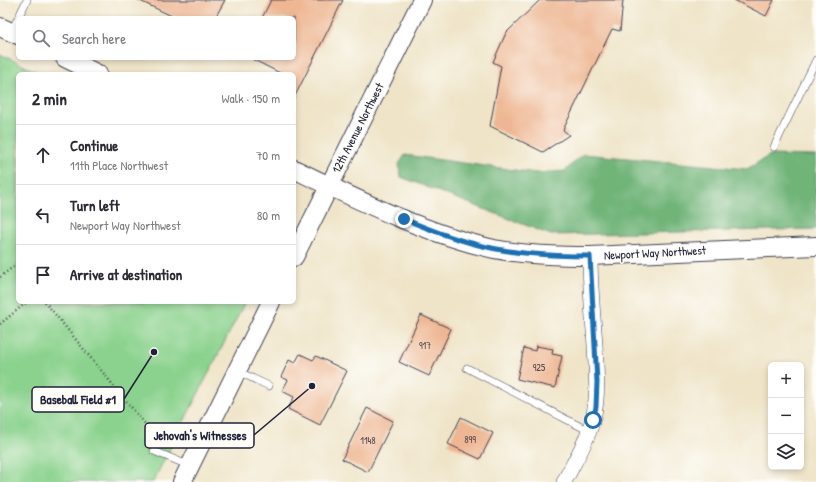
<!DOCTYPE html>
<html lang="en">
<head>
<meta charset="utf-8">
<style>
  body { margin:0; font-family:"Patrick Hand",sans-serif; background:#f2f2f3; color:#2b2b33 }
  .controls { position:absolute; right:12px; bottom:12px; display:grid; overflow:hidden; border-radius:6px; box-shadow:0 2px 6px #0003 }
  .controls button { width:36px; height:36px; display:grid; place-items:center; padding:0; border:0; border-bottom:1px solid #e1e1e2; background:#fff; color:#2b2b33; font:20px sans-serif }
  .stop { position:absolute; width:12px; height:12px; margin:-9px; border:3px solid #1f6fb2; border-radius:50%; background:#fff }
  .stop.end { background:#1f6fb2; border-color:#fff; box-shadow:0 1px 4px #0008 }
  .list { margin:0; padding:0; list-style:none }
  h2 { display:flex; justify-content:space-between; align-items:center; height:52px; margin:0; padding:0 16px; font-size:17px }
  h2 small { font-size:13px; font-weight:400; color:#7c7c81 }
  .list li { display:grid; grid-template-columns:26px 1fr auto; gap:12px; align-items:center; box-sizing:border-box; height:60px; padding:0 16px; border-top:1px solid #e1e1e2 }
  .list b { display:block; font-size:15px; white-space:nowrap }
  .list p { margin:0; font-size:13px; white-space:nowrap; color:#7c7c81 }
  .list em { font-size:13px; font-style:normal; color:#7c7c81 }
  .icon { flex:none; width:22px; height:22px; fill:none; stroke:currentColor; stroke-width:2; stroke-linecap:round; stroke-linejoin:round }
  .map { position:relative; flex:none; width:816px; height:482px; overflow:hidden }
  .search { position:absolute; background:#fff; box-shadow:0 2px 6px #0003; left:16px; top:16px; width:280px; height:44px; display:flex; align-items:center; gap:10px; box-sizing:border-box; padding:0 14px; border-radius:6px; color:#7c7c81; font-size:15px }
  .panel { position:absolute; background:#fff; box-shadow:0 2px 6px #0003; left:16px; top:72px; width:280px; height:232px; border-radius:6px }
  .map>svg:first-child { display:block }
  .green { fill:#8ad28d; stroke:#567a64 }
  .forest { fill:#6fb478; stroke:#486b5a }
  .building { fill:#eeb692 }
  .lines { fill:none; stroke-linecap:round; stroke-linejoin:round }
  .service-casing { stroke:#413f50; stroke-width:8 }
  .minor-casing { stroke:#413f50; stroke-width:16 }
  .tertiary-casing { stroke:#413f50; stroke-width:20 }
  .path { stroke:#413f50; stroke-width:2.5; stroke-dasharray:1 3; stroke-linecap:butt }
  .service { stroke:#fff; stroke-width:7 }
  .minor { stroke:#fff; stroke-width:15 }
  .tertiary { stroke:#fff; stroke-width:18 }
  .route { stroke:#1f6fb2; stroke-width:5 }
  .labels { text-anchor:middle; stroke-width:3; stroke-linejoin:round; paint-order:stroke }
  .number-label { font-size:10px; fill:#554751 }
  .street-label { font-size:12px; fill:#22223b; stroke:#fdfcf7 }
  .leader { fill:none; stroke:#22223b; stroke-width:1.5 }
  .callout-dot { fill:#22223b; stroke:#fdfcf7; stroke-width:1.5 }
  .callout { fill:#fdfcf7; stroke:#22223b; stroke-width:1.5 }
  .callout-label { font-size:13px; text-anchor:middle; font-weight:bold; fill:#22223b }
</style>
</head>
<body>
<div class="map">
<svg width="816" height="482" viewBox="0 0 816 482">
  <rect width="100%" height="100%" fill="#fdfcf7"/>
  <filter id="ink" filterUnits="userSpaceOnUse"><feTurbulence type="fractalNoise" baseFrequency=".025" numOctaves="2"/><feDisplacementMap in="SourceGraphic" scale="8" xChannelSelector="R" yChannelSelector="G"/><feConvolveMatrix kernelMatrix="1 2 1 2 8 2 1 2 1" color-interpolation-filters="sRGB"/></filter>
  <filter id="wash" filterUnits="userSpaceOnUse"><feTurbulence type="fractalNoise" baseFrequency=".012" numOctaves="4" result="noise"/><feDisplacementMap in="SourceGraphic" scale="16" xChannelSelector="R" yChannelSelector="G"/><feGaussianBlur stdDeviation="0.9" result="paint"/><feColorMatrix in="noise" values="0 0 0 0 0 0 0 0 0 0 0 0 0 0 0 0 0 1.4 0 .05"/><feComposite in="paint" operator="in"/></filter>
  <g filter="url(#wash)">
    <rect width="100%" height="100%" fill="#efe4c8"/>
    <!-- green -->
    <path class="green" d="M0,54L41,74H18V302H245L153,482H0Z"/>
    <!-- forest -->
    <path class="forest" d="M583,154L747,169L770,155L816,156V229L551,235L401,177L399,164L405,155L536,173L565,171Z"/>
    <g id="blocks">
      <!-- building -->
      <path class="building" d="M138,0H225L215,18H176Z
        M271,0H343L294,98V74H282L250,58H294V18H262Z
        M540,0H623L620,31L612,29L563,130L569,135L543,152L490,126L501,66L493,62L506,33Z
        M734,0H774L766,16Z
        M421,315L451,329L429,376L399,362Z
        M536,346L553,349L552,354L562,356L555,388L517,379L524,348L535,351Z
        M300,354L313,360L316,356L347,371L320,425L288,409L294,397L282,391L288,380L281,377L289,360L295,363Z
        M367,408L393,421L368,472L342,459Z
        M461,417L493,433L480,459L448,444Z"/>
    </g>
  </g>
  <g filter="url(#ink)">
    <use href="#blocks" fill-opacity="0" stroke="#413f50" stroke-width="1"/>
    <g class="lines">
      <defs>
        <path id="service" d="M11,32L27,0
          M774,147L816,60
          M467,368L589,431
          M237,371L269,386
          M154,451L190,466"/>
        <path id="minor" d="M564,482C574,462 588,440 593,418C599,394 596,369 595,345C593,315 590,286 590,256"/>
        <path id="tertiary" d="M0,27L18,35
          M65,58L98,74
          M294,169C356,199 426,234 494,249C525,255 558,256 590,256L816,246
          M294,257L422,0
          M182,482L271,302"/>
      </defs>
      <!-- service casing -->
      <use href="#service" class="service-casing"/>
      <!-- minor casing -->
      <use href="#minor" class="minor-casing"/>
      <!-- tertiary casing -->
      <use href="#tertiary" class="tertiary-casing"/>
      <!-- path -->
      <path class="path" d="M0,277L18,263
        M45,302L159,441
        M0,324L27,302"/>
      <!-- service -->
      <use href="#service" class="service"/>
      <!-- minor -->
      <use href="#minor" class="minor"/>
      <!-- tertiary -->
      <use href="#tertiary" class="tertiary"/>
    </g>
  </g>
  <g class="lines" filter="url(#ink)">
    <!-- route -->
    <path class="route" d="M404,219C426,228 448,237 471,243C510,254 550,256 590,256L597,382L596,407L593,420"/>
  </g>
  <g class="labels">
    <!-- number labels -->
    <g class="number-label">
      <text x="425" y="349">917</text>
      <text x="539" y="371">925</text>
      <text x="470" y="443">899</text>
      <text x="368" y="444">1148</text>
    </g>
    <!-- street labels -->
    <g class="street-label">
      <text transform="translate(358 128) rotate(-63)" y="4">12th Avenue Northwest</text>
      <text transform="translate(655 253) rotate(-3)" y="4">Newport Way Northwest</text>
    </g>
  </g>
  <!-- callouts -->
  <path class="leader" d="M154 352L124 399M312 386L254 435"/>
  <g class="callout-dot">
    <circle cx="154" cy="352" r="4"/>
    <circle cx="312" cy="386" r="4"/>
  </g>
  <g class="callout">
    <rect x="32" y="387" width="92" height="25" rx="4"/>
    <rect x="145" y="423" width="109" height="25" rx="4"/>
  </g>
  <g class="callout-label">
    <text x="78" y="404">Baseball Field #1</text>
    <text x="200" y="440">Jehovah's Witnesses</text>
  </g>
</svg>
<div class="controls">
<button>+</button>
<button>−</button>
<button><svg class="icon" aria-label="layers" viewBox="0 0 24 24"><path d="M12 4l9 5-9 5-9-5zM3 14l9 5 9-5"/></svg></button>
</div>
<div class="stop" style="left:593px;top:420px"></div>
<div class="stop end" style="left:404px;top:219px"></div>
<div class="search"><svg class="icon" aria-label="search" viewBox="0 0 24 24"><circle cx="10" cy="10" r="6"/><path d="M15 15l6 6"/></svg>Search here</div>
<section class="panel">
<h2>2 min<small>Walk · 150 m</small></h2>
<ul class="list">
<li><svg class="icon" aria-label="ahead" viewBox="0 0 24 24"><path d="M12 20V5M6 11l6-6 6 6"/></svg><div><b>Continue</b><p>11th Place Northwest</p></div><em>70 m</em></li>
<li><svg class="icon" aria-label="left" viewBox="0 0 24 24"><path d="M17 20v-9H6M10 6l-5 5 5 5"/></svg><div><b>Turn left</b><p>Newport Way Northwest</p></div><em>80 m</em></li>
<li><svg class="icon" aria-label="arrive" viewBox="0 0 24 24"><path d="M6 21V4h12l-3 4 3 4H6"/></svg><div><b>Arrive at destination</b></div></li>
</ul>
</section>
</div>
</body>
</html>
